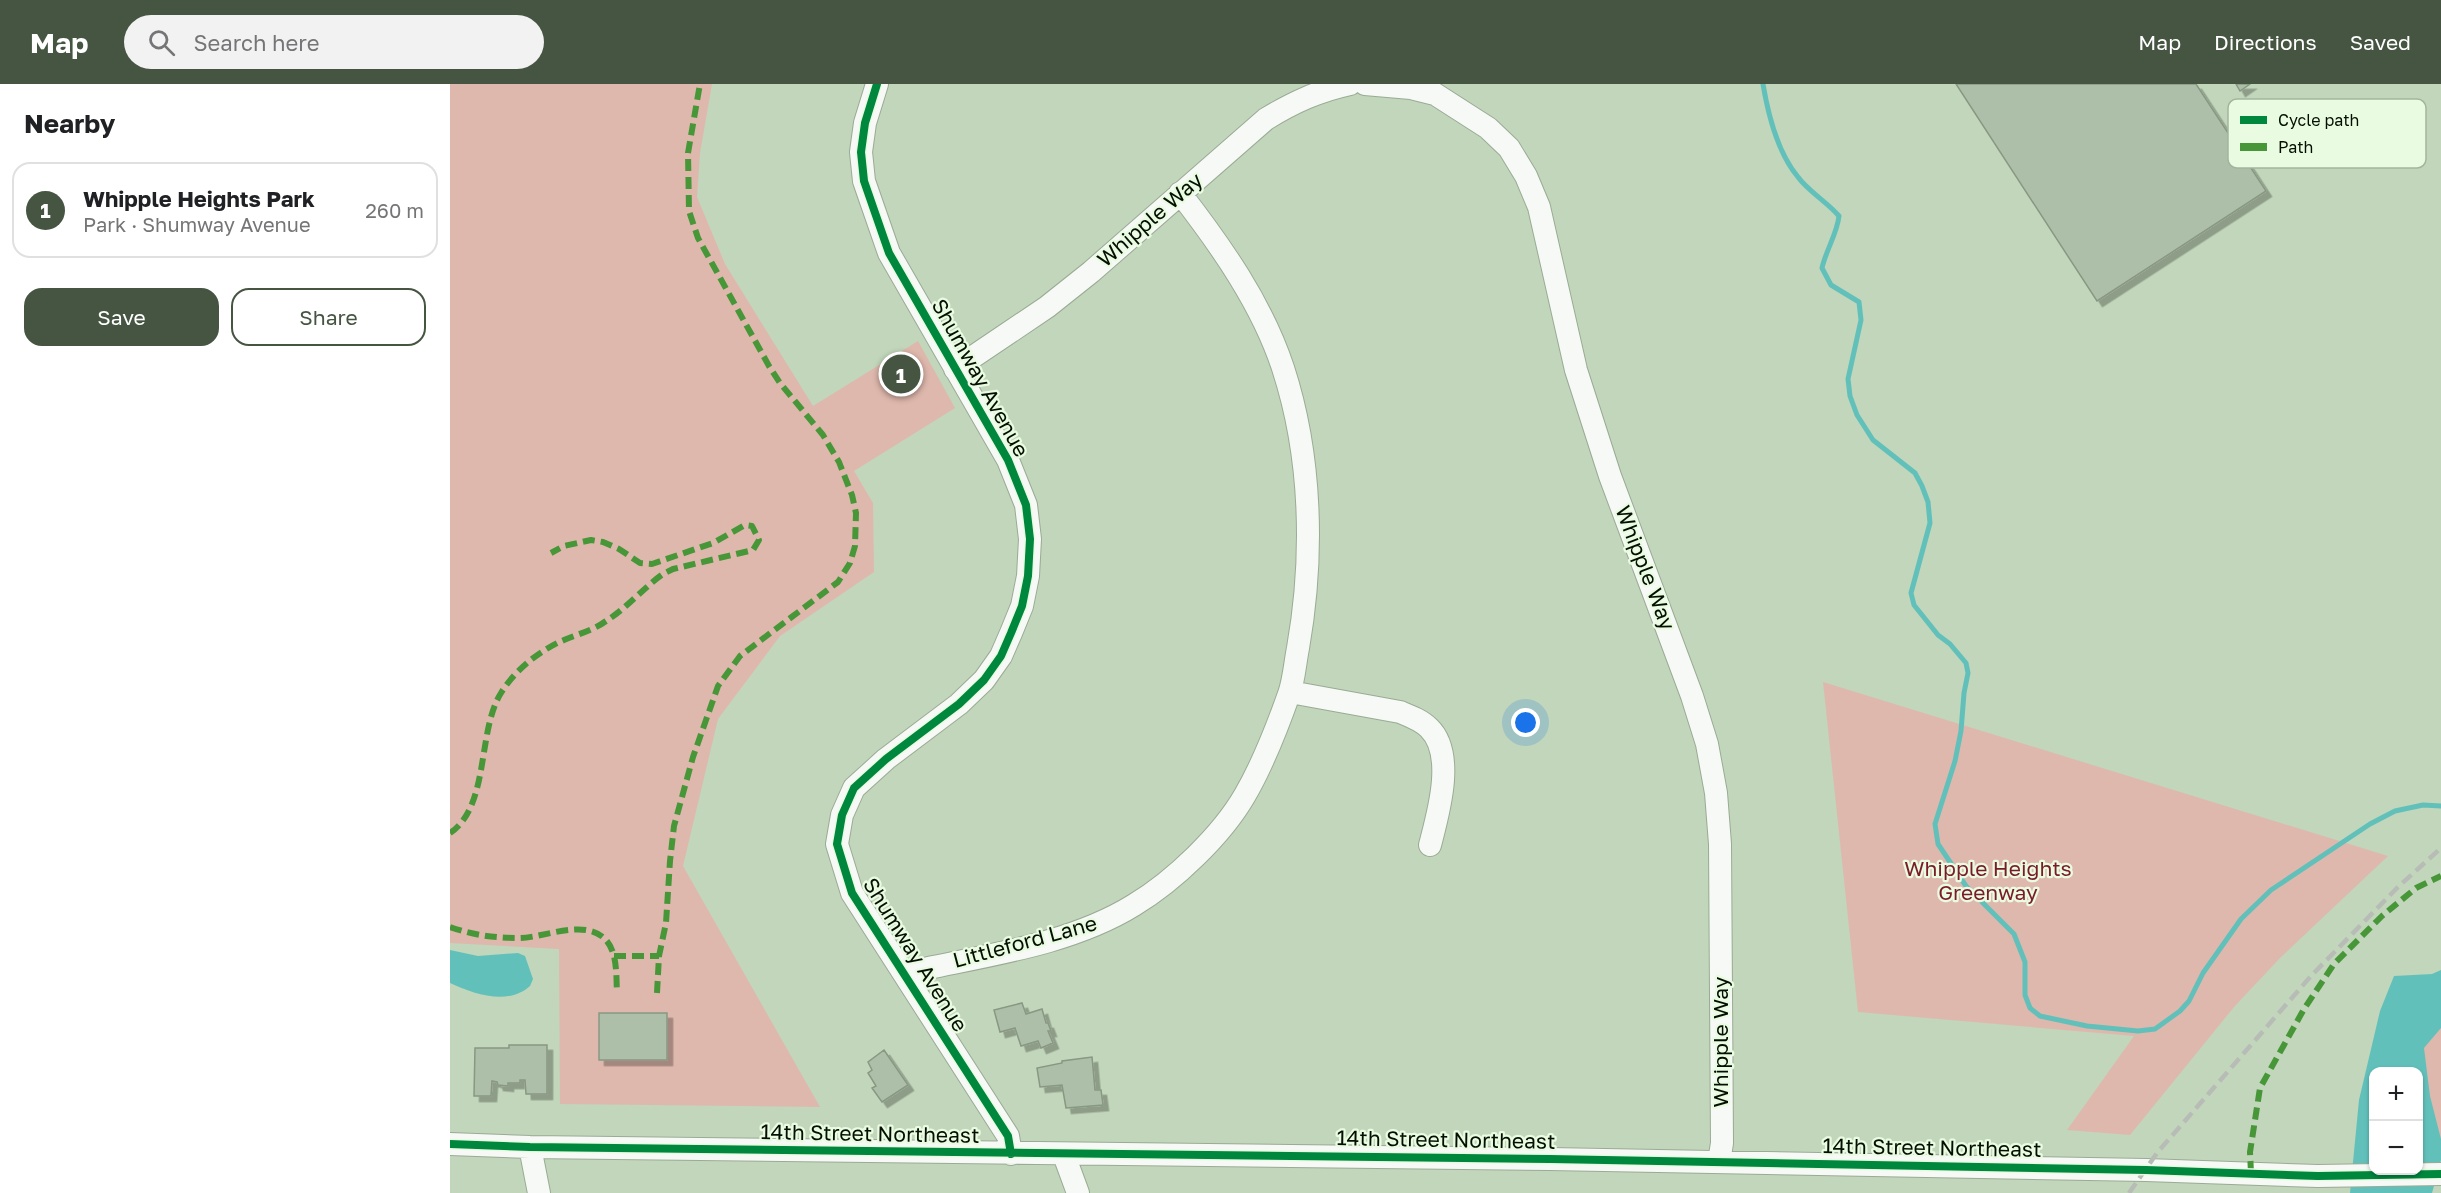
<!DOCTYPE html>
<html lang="en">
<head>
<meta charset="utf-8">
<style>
  body { margin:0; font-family:"Golos Text",sans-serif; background:#f2f2f2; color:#202124 }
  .controls { position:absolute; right:18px; bottom:18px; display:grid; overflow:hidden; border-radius:12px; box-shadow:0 2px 4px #0004 }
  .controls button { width:54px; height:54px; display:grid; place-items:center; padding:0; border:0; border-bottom:2px solid #e0e0e0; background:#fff; color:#202124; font:30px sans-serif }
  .you { position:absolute; left:1076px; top:639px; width:21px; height:21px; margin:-15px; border:4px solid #fff; border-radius:50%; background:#1a73e8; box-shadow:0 0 0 9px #1a73e833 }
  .badge { display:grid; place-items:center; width:39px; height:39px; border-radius:50%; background:#465542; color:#fff; font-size:20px; font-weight:700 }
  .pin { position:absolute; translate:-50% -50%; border:3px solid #fff; box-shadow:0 2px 6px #0006 }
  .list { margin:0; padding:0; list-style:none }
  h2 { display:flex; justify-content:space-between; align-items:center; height:78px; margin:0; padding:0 24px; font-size:26px }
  h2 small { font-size:20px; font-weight:400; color:#757577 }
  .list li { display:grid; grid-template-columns:39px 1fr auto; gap:18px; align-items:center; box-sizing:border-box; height:96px; margin:0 12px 12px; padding:0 12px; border:2px solid #e0e0e0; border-radius:18px }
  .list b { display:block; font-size:22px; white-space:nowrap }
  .list p { margin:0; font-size:20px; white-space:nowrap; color:#757577 }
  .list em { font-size:20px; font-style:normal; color:#757577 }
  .actions { display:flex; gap:12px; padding:18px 24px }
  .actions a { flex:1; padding:14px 0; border:2px solid #465542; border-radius:18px; text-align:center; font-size:21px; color:#465542 }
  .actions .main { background:#465542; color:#fff }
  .icon { flex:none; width:33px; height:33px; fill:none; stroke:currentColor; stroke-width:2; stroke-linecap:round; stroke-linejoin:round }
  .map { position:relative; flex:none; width:1991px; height:1109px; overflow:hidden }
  header { display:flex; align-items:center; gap:36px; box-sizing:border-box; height:84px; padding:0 30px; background:#465542; color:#fff }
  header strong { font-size:28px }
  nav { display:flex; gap:33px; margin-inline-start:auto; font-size:21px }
  .search { width:420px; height:54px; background:#f2f2f2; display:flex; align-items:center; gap:15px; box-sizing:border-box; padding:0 21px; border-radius:33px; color:#757577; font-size:22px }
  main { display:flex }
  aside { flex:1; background:#fff }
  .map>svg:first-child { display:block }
  .green { fill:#dfb8ad }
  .water { fill:#62c0bb; fill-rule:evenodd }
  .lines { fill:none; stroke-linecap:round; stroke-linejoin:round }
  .stream { stroke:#62c0bb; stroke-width:5 }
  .building { fill:#aebfa9; stroke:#889883; stroke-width:1.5; filter:url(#shadow) }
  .minor-casing { stroke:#9aab95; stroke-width:24 }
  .minor { stroke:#f6f9f5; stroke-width:22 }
  .rail { stroke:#b8bcb6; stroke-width:4.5; stroke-dasharray:12 6; stroke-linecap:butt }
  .quiet { stroke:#479739; stroke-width:6; stroke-dasharray:12 6; stroke-linecap:butt }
  .cycleway-casing { stroke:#e9fce2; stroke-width:11 }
  .cycleway { stroke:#00873e; stroke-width:8 }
  .labels { text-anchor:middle; stroke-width:4.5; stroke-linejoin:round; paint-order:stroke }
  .street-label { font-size:21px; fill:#040f01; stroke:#e9fce2 }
  .park-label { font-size:21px; fill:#7b1b29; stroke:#e9fce2 }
  .key { fill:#e9fce2; stroke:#a4b59e; stroke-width:1.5 }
  .key-label { font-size:16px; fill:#040f01 }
</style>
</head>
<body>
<header>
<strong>Map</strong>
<div class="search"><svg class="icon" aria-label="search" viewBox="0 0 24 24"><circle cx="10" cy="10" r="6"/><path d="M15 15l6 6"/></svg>Search here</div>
<nav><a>Map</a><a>Directions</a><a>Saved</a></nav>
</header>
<main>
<aside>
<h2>Nearby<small></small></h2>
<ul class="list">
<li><span class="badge">1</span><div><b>Whipple Heights Park</b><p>Park · Shumway Avenue</p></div><em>260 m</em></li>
</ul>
<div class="actions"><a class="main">Save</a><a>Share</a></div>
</aside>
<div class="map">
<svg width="1991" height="1109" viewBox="0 0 1991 1109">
  <defs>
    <filter id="shadow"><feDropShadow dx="5.5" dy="5.5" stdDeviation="0" flood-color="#0004"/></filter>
  </defs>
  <rect width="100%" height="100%" fill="#c1d6ba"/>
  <!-- green -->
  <path class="green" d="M0,0H262L250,69L247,113L275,180L363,322L468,257L505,324L404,387L423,419L424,488L330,552L268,635L233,782L370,1023L110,1020L109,865L0,859Z
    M1373,598L1938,772L1830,874L1784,923L1680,1051L1617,1046L1684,952L1408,928Z
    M1991,902V1070L1968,988H1932Z"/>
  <!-- water -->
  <path class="water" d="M0,866L28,872L68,869L75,872L83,895L80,902C58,922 24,910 0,899Z
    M1991,886V944L1974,964L1980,1012L1991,1055V1076L1982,1109H1900L1909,1016L1930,927L1944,892L1982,890ZM1924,988H1968V1086H1924Z"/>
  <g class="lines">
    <!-- stream -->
    <path class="stream" d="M1313,0C1318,30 1328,69 1348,93C1358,107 1377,118 1389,132C1387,150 1376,166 1372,184L1381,201L1409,218L1411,236L1398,295L1400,312L1407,331L1423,356L1465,389L1472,402L1478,418L1480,439L1461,509L1464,521L1488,551L1500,560L1516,579L1518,589L1514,609L1511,647L1505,677L1485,740L1488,760L1516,802L1564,850L1575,878V911L1580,924L1590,932L1637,942L1688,947L1705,945L1730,927L1739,917L1753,889L1791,835L1821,806L1920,740L1945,727L1973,721L1991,722"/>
  </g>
  <!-- building -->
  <path class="building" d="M1506,0H1746L1816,107L1647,217Z
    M1786,0H1800L1790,7Z
    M572,919L576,930L592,925L596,939H598L601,947H598L603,959L591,964L588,957L571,962L565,944L550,948L544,926Z
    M149,929H217V976H149Z
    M59,961H97V1010H76L75,996H70V999H58V1002L48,1001L47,998L42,997L41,1012H24L25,964H59Z
    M434,966L458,1001L432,1018L422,1004L426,1002L418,989L422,986L418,978Z
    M642,973L645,1006H651L653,1021L616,1024L612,1001L590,1003L587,984L612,979V977Z"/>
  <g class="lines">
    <defs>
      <path id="minor" d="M427,0L415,39L411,68L414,97L439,169L558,376L576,421L580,455L578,492L572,522L561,549L551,572L534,596L509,620L436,675L404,704L392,731L387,760L402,809L558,1052L561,1070
        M915,0L961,4L985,10L1038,44L1059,64L1076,92L1089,123L1126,286L1160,392L1242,612L1257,660L1266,709L1270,760L1272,1059L1269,1078
        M505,285L597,223L641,188L816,35C844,18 868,7 900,0
        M840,608L950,628C960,632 971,636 979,644C1006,670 988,730 980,761
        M455,889C530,872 618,862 684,821C724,797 772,751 795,711C813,680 827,644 839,610C844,596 845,579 848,564C864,473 862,373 833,284C812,220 771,162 730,109
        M0,1060L80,1063L1100,1075L1696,1086L1868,1092L1991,1090
        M80,1063L89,1109
        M614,1071L628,1109"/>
    </defs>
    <!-- minor casing -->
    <use href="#minor" class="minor-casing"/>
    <!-- minor -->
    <use href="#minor" class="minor"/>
    <!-- rail -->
    <path class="rail" d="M1679,1109L1707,1069L1861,892L1948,803L1991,764"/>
    <!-- quiet -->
    <path class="quiet" d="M0,749C40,722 27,647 51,609C65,586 90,566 114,556C128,550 144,546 156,537C177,524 193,504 213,490L223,485L303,466L309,456L302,442L295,441L263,459L202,480L190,479L169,465L153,458L141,456L114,462L101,469
      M0,843C23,851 44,854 69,854C94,854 134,834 155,855C168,868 166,892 167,909
      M164,872H209
      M207,909L209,872L216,839L220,777L224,742L243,673L268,602L290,572L388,498L400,479L405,462L406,429L402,411L389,378L373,351L330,299L319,282L248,154L239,127L238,69L250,0
      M1801,1089L1800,1068L1810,1004L1854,925L1884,880L1932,832L1966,804L1991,792"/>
    <defs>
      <path id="cycleway" d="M427,0L415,39L411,68L414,97L439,169L558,376L576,421L580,455L578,492L572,522L561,549L551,572L534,596L509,620L436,675L404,704L392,731L387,760L402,809L558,1052L561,1070
        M0,1060L80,1063L1100,1075L1696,1086L1868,1092L1991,1090"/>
    </defs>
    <!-- cycleway casing -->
    <use href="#cycleway" class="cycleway-casing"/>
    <!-- cycleway -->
    <use href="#cycleway" class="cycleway"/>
  </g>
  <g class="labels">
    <!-- street labels -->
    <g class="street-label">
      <text transform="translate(700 136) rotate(-41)" y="7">Whipple Way</text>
      <text transform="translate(530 294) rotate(61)" y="7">Shumway Avenue</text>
      <text transform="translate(1195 484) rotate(69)" y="7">Whipple Way</text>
      <text transform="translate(575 858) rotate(-15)" y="7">Littleford Lane</text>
      <text transform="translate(465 871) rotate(58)" y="7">Shumway Avenue</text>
      <text transform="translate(1271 958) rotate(-90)" y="7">Whipple Way</text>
      <text transform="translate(420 1050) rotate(1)" y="7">14th Street Northeast</text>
      <text transform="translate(996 1056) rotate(1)" y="7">14th Street Northeast</text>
      <text transform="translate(1482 1064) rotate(1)" y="7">14th Street Northeast</text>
    </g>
    <!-- park labels -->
    <g class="park-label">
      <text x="1538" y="792">Whipple Heights<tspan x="1538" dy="24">Greenway</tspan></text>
    </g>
  </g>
  <!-- legend -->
  <rect x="1778" y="15" width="198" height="69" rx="9" class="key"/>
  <rect x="1790" y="32" width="27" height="8" fill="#00873e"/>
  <rect x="1790" y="59" width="27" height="8" fill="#479739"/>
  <g class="key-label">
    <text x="1828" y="42">Cycle path</text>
    <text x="1828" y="69">Path</text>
  </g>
</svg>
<div class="controls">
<button>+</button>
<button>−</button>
</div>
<div class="you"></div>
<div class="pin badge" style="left:451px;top:290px">1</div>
</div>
</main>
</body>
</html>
